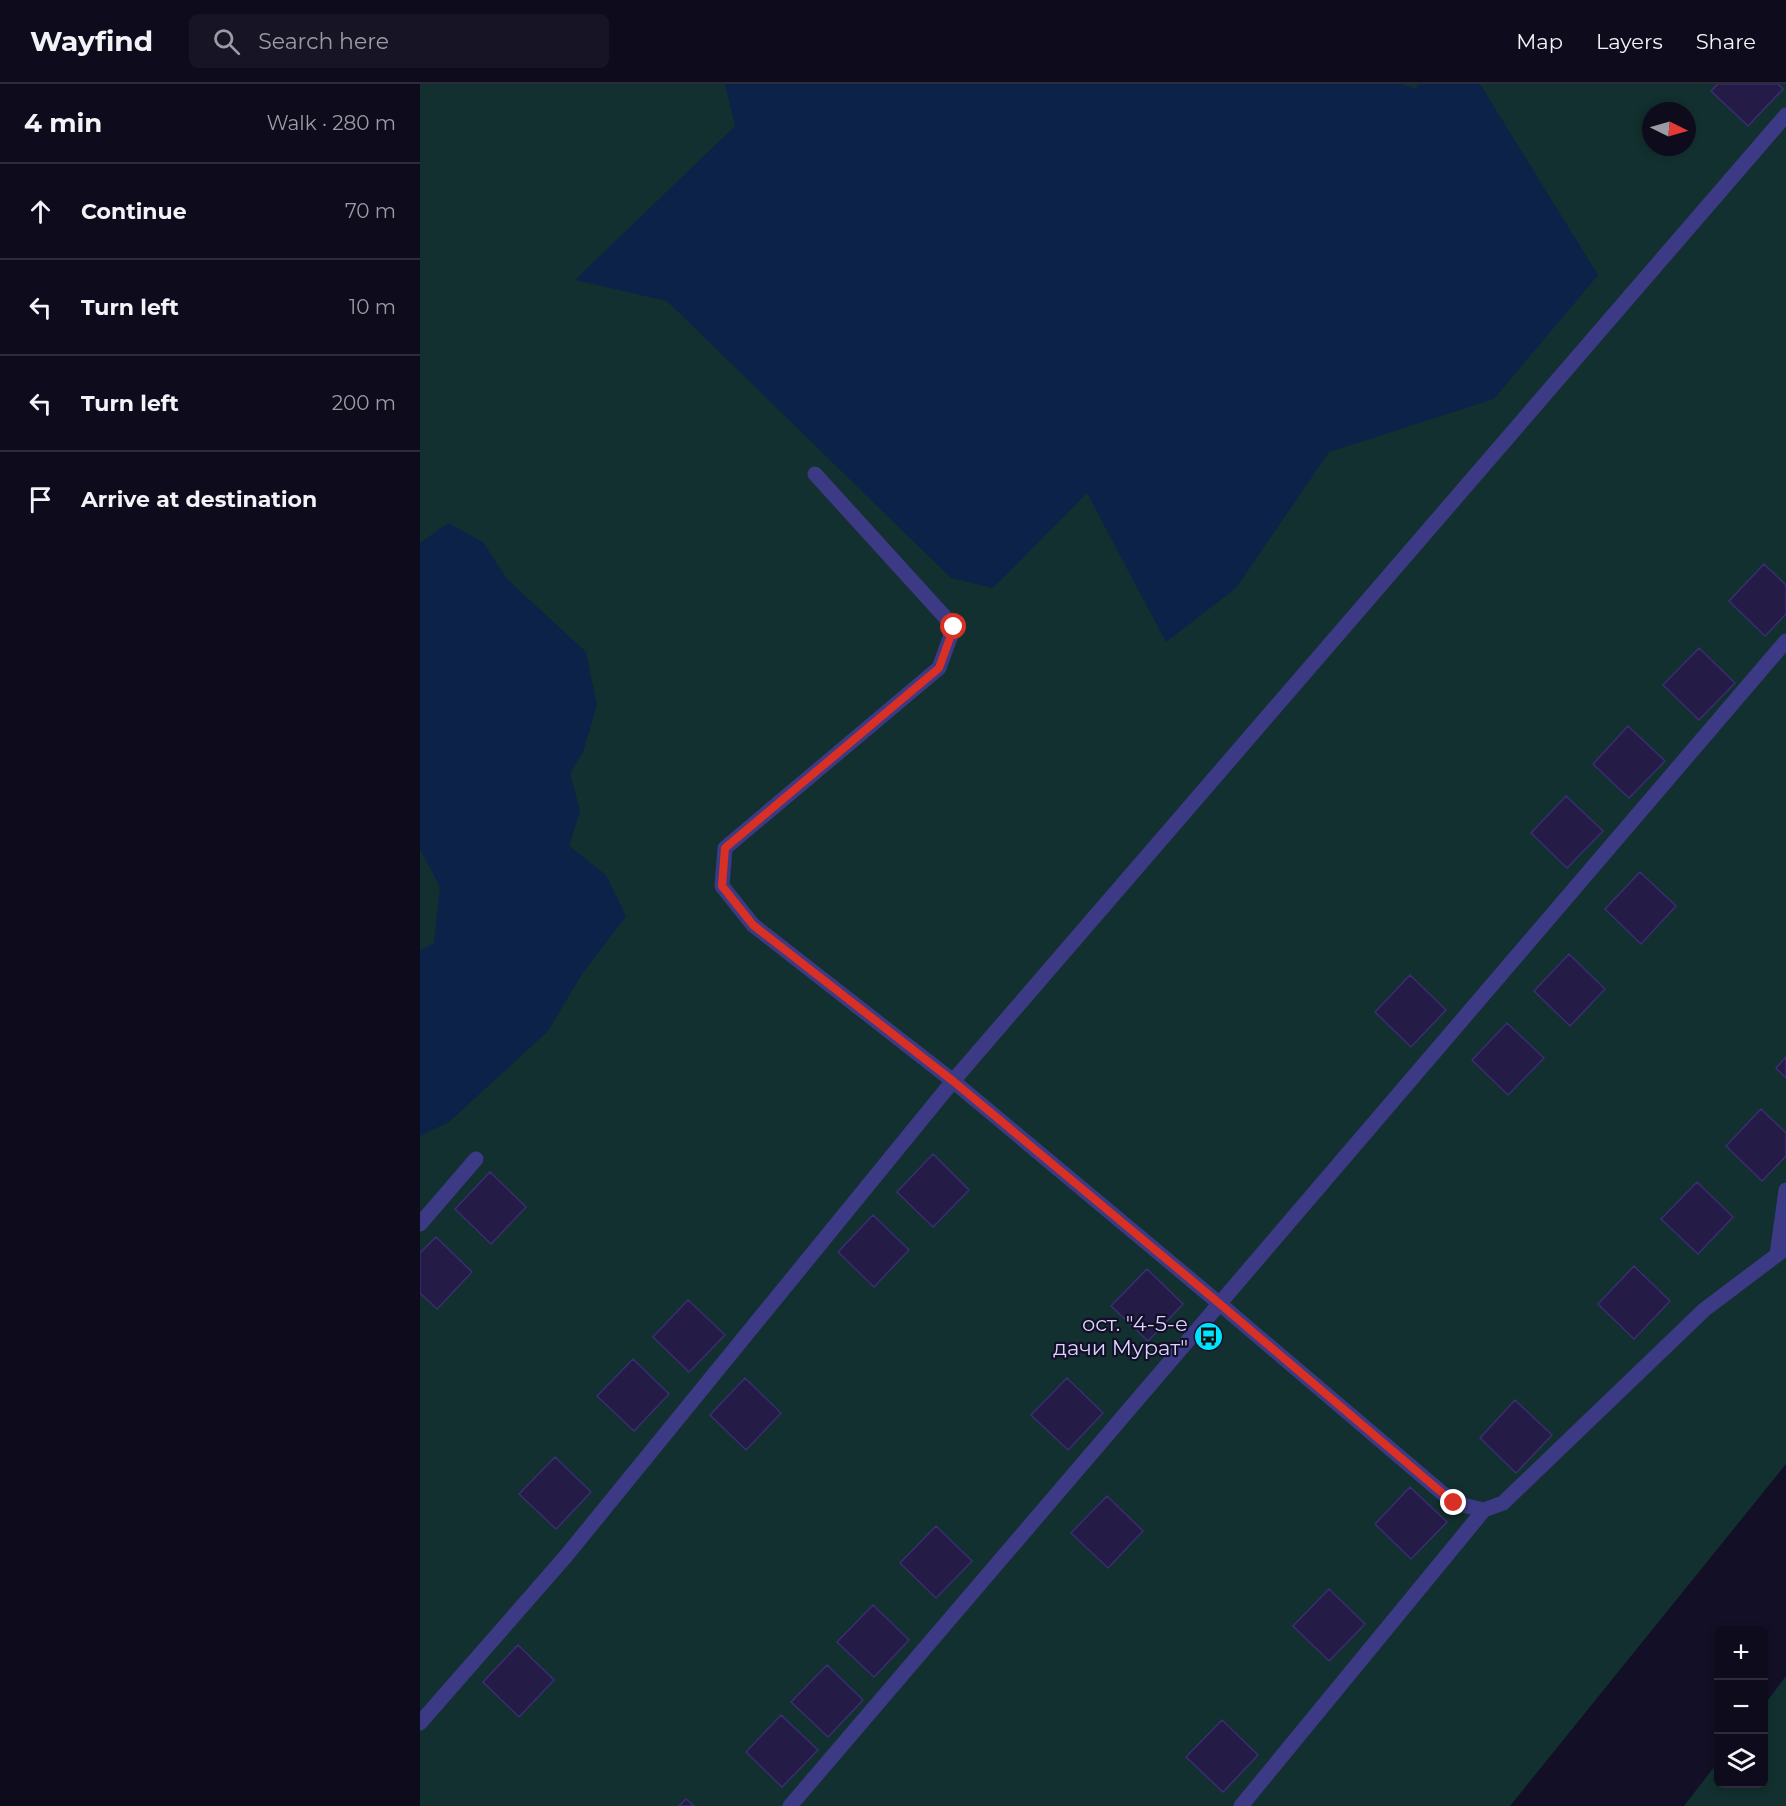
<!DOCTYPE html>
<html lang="en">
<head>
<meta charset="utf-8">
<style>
  body { margin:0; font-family:Montserrat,sans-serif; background:#171425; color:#f1f3f6 }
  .controls { position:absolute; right:18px; bottom:18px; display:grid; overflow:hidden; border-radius:9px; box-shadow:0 3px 9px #0003 }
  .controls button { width:54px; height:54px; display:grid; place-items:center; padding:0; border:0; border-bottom:2px solid #2e2b3b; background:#0e0b1c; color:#f1f3f6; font:30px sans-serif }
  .compass { position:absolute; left:1222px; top:18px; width:54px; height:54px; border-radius:50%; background:#0e0b1c; box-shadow:0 3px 9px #0003; rotate:95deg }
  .stop { position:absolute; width:18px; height:18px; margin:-14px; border:4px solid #d93025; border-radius:50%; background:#fff }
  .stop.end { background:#d93025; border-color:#fff; box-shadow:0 2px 6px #0008 }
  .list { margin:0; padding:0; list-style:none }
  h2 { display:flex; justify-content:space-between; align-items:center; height:78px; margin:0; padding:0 24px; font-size:26px }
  h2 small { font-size:20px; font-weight:400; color:#9b9ba3 }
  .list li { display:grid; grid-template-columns:39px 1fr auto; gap:18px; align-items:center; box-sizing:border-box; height:96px; padding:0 24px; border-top:2px solid #2e2b3b }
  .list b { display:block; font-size:22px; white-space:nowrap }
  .list em { font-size:20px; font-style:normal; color:#9b9ba3 }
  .icon { flex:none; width:33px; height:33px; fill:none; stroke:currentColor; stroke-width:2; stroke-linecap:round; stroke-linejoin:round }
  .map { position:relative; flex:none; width:1366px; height:1722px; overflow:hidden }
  header { display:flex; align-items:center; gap:36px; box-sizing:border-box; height:84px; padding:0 30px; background:#0e0b1c; border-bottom:2px solid #2e2b3b }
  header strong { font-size:28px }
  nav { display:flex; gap:33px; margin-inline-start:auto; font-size:21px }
  .search { width:420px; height:54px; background:#171425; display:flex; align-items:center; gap:15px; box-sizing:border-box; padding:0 21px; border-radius:9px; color:#9b9ba3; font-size:22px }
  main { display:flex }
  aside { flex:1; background:#0e0b1c }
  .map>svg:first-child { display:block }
  .green { fill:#12302f; fill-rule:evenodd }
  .water { fill:#0c2248 }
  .building { fill:#241b47; stroke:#3b2d73; stroke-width:1.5 }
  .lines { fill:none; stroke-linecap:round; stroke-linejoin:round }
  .street { stroke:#3d3a85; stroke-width:15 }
  .route { stroke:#d93025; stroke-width:8 }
  .labels { text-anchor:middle; stroke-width:4.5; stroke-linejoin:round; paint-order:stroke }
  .poi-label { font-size:21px; fill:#d9d4ff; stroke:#130f26; text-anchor:end }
</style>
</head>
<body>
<header>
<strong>Wayfind</strong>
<div class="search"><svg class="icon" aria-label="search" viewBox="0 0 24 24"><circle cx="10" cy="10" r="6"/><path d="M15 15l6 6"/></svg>Search here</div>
<nav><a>Map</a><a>Layers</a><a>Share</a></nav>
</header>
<main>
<aside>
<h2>4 min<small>Walk · 280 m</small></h2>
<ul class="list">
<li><svg class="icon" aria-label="ahead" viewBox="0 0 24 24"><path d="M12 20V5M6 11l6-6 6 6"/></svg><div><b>Continue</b></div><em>70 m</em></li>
<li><svg class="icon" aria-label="left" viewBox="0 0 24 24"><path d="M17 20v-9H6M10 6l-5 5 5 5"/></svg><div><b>Turn left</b></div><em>10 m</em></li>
<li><svg class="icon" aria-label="left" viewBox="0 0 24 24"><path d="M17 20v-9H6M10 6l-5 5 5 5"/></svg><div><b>Turn left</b></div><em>200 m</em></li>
<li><svg class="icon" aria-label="arrive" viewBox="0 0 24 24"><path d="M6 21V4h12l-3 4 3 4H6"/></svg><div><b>Arrive at destination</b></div></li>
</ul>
</aside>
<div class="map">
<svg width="1366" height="1722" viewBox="0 0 1366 1722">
  <rect width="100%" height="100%" fill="#130f26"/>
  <!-- green -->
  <path class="green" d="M0,0H1366V1380L1090,1722H0ZM1231,27H1267V63H1231Z
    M1366,1592V1722H1264L1298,1678V1700H1344V1621Z"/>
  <!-- water -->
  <path class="water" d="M305,0H982L996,5L998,0H1060L1178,191L1074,315L909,368L816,504L746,558L667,409L573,504L531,494L247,217L155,196L315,42Z
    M28,439L63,458L87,495L166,568L177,621L163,668L150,689L160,727L149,762L186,791L206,832L162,890L128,947L29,1038L0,1052V866L14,859L20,803L0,765V459Z"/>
  <!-- building -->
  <path class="building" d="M1298,0H1358L1363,5L1328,42L1291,7Z
    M1344,480L1366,501V530L1345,552L1309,517Z
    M1279,564L1315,599L1279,636L1243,601Z
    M1208,642L1245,677L1209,714L1173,680Z
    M1146,712L1183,747L1147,784L1111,749Z
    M1220,788L1256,822L1221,860L1185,825Z
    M1149,870L1185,905L1150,942L1114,907Z
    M990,891L1026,926L991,963L955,928Z
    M1087,939L1124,974L1088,1011L1052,976Z
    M1366,973V994L1356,984Z
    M1341,1025L1366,1049V1072L1342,1097L1306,1062Z
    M513,1070L549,1106L513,1143L477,1108Z
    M70,1088L106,1123L71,1160L35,1125Z
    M1277,1098L1313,1133L1278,1170L1241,1135Z
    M453,1131L489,1166L454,1203L418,1168Z
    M16,1153L52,1188L17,1225L0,1209V1169Z
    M1214,1182L1250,1217L1214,1255L1178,1220Z
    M727,1185L763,1220L728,1257L691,1222Z
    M268,1216L305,1251L269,1288L233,1253Z
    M213,1275L249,1310L214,1347L177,1312Z
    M325,1294L361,1329L326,1366L290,1331Z
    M647,1294L683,1329L648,1366L611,1331Z
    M1095,1316L1132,1351L1096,1389L1060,1354Z
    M135,1373L171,1408L136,1445L99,1410Z
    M990,1403L1027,1438L991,1475L955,1440Z
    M687,1412L723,1447L688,1484L651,1449Z
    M516,1442L552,1477L516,1514L480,1479Z
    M909,1505L945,1540L909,1577L873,1542Z
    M453,1521L489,1556L454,1593L417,1558Z
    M98,1561L134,1596L99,1633L63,1598Z
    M407,1581L443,1616L408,1653L371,1618Z
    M361,1631L398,1666L362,1703L326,1668Z
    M802,1636L838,1671L803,1708L766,1673Z
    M266,1715L274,1722H259Z"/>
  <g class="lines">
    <!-- street -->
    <path class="street" d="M395,390L534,543L519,584L305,764L302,802L333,841L533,997L800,1220L1034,1419L1064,1426L1083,1419L1284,1226L1366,1164
      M0,1140L56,1075
      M1357,1171L1366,1106
      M0,1639L146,1472L533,997L1366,31
      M370,1722L1366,557
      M821,1722L1064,1426"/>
  </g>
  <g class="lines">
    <!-- route -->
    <path class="route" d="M534,543L519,584L305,764L302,802L333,841L533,997L800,1220L1034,1419"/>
  </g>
  <!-- icons -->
  <defs>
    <symbol id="bus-disc" viewBox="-11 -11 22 22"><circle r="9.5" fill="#00e5ff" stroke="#130f26"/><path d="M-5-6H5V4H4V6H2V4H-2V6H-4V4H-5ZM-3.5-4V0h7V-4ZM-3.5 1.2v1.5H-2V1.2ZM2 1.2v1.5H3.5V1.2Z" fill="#111"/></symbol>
  </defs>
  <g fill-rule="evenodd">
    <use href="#bus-disc" x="772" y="1236" width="33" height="33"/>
  </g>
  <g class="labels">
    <!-- poi labels -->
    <g class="poi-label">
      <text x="768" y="1247">ост. "4-5-е<tspan x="768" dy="24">дачи Мурат"</tspan></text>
    </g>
  </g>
</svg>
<div class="controls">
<button>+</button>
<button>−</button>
<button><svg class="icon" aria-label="layers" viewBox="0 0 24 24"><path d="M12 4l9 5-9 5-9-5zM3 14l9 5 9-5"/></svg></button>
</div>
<svg class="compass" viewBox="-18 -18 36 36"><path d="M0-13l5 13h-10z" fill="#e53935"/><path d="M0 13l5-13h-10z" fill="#9b9ba3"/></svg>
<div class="stop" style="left:534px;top:543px"></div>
<div class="stop end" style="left:1034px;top:1419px"></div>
</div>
</main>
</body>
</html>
